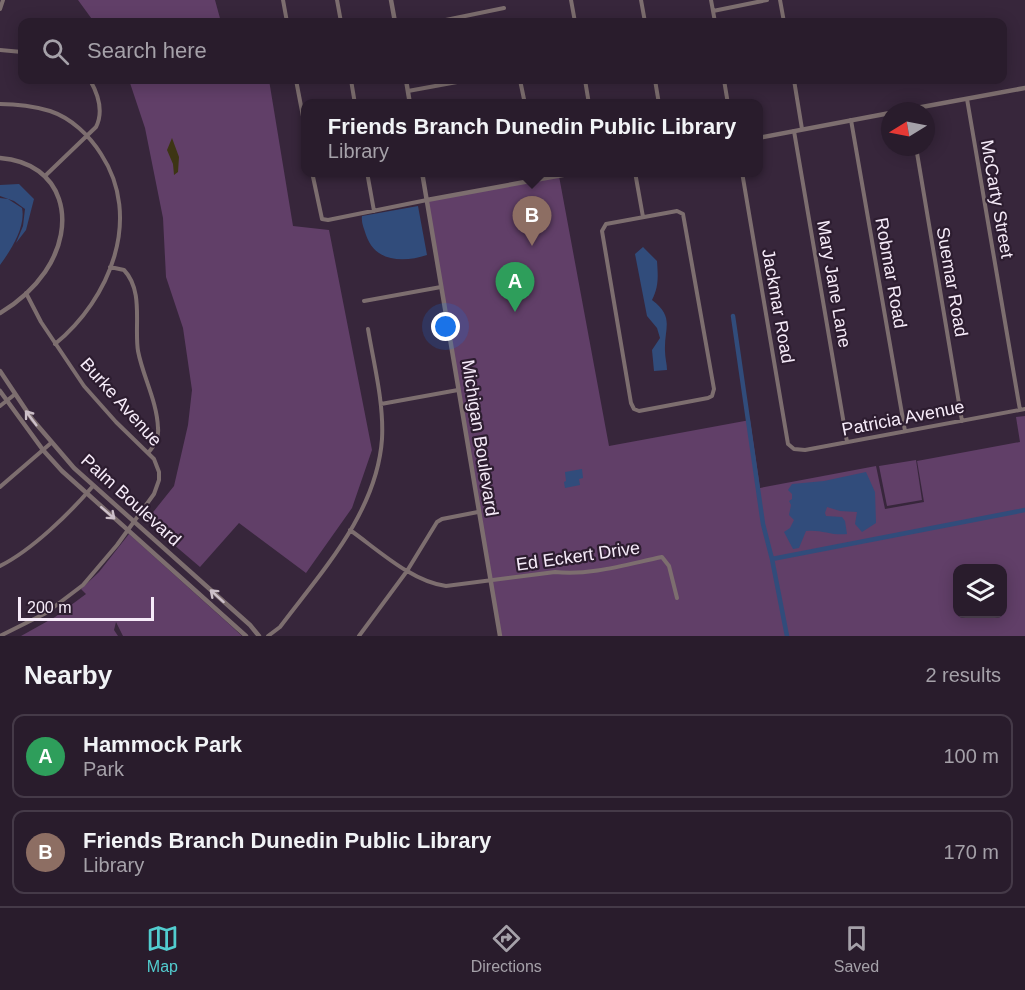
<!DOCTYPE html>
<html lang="en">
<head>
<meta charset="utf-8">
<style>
  body { margin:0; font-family:Helvetica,sans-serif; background:#352938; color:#f1f3f6 }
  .controls { position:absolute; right:18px; bottom:18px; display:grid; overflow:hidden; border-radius:12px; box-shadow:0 3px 15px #0003 }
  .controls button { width:54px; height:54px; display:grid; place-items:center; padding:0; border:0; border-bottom:2px solid #453a48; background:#291c2c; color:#f1f3f6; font:30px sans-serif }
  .compass { position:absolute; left:881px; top:102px; width:54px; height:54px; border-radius:50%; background:#291c2c; box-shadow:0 3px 15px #0003; rotate:260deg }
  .scale { position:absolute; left:18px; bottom:15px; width:136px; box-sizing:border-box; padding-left:6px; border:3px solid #f6ebf9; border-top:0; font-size:16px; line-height:21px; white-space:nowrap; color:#f6ebf9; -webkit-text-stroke:4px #2d1d30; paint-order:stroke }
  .you { position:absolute; left:446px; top:327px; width:21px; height:21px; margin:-15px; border:4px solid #fff; border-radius:50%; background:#1a73e8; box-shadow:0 0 0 9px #1a73e833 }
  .badge { display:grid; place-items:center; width:39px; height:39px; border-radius:50%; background:#52cdcf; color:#fff; font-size:20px; font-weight:700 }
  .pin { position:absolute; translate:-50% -50px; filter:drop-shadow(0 2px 3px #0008) }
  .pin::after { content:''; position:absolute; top:32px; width:21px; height:18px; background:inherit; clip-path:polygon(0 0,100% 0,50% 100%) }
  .popup { position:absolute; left:301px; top:99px; width:462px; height:78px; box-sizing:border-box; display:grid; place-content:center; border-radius:12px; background:#291c2c; filter:drop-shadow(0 2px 4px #0005); font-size:20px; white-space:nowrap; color:#a5a1a9 }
  .popup b { font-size:22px; color:#f1f3f6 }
  .popup::after { content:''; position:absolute; left:50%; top:100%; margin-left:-12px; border:12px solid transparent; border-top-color:#291c2c }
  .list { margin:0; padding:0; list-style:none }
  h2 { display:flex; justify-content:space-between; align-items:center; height:78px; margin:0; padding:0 24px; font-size:26px }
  h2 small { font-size:20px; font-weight:400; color:#a5a1a9 }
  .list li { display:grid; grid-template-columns:39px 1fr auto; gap:18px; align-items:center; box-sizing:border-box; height:84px; margin:0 12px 12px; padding:0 12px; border:2px solid #453a48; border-radius:12px }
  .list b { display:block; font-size:22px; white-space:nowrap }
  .list p { margin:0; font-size:20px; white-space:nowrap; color:#a5a1a9 }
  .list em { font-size:20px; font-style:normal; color:#a5a1a9 }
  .icon { flex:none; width:33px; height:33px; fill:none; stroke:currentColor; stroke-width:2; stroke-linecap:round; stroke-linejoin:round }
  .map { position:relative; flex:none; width:1025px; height:636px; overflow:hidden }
  .search { position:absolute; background:#291c2c; box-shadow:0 3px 15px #0003; left:18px; right:18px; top:18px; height:66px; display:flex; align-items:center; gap:15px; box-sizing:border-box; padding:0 21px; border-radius:12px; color:#a5a1a9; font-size:22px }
  .sheet { height:270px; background:#291c2c }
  nav { display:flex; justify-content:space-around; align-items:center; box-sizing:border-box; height:84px; border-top:2px solid #453a48; background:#291c2c; font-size:16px; color:#a5a1a9 }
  nav a { display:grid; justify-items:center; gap:3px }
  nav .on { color:#52cdcf }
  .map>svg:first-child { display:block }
  .green { fill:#613f68; fill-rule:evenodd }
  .sand { fill:#3d3514 }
  .water { fill:#314c7b }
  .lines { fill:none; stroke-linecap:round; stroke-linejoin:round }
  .canal { stroke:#314c7b; stroke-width:4.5 }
  .minor { stroke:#7d6e6f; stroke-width:4 }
  .tertiary { stroke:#7d6e6f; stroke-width:4.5 }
  .oneway { stroke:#ccbfc9 }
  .labels { text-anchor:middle; stroke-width:4.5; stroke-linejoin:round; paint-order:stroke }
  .street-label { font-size:18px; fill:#f6ebf9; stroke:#2d1d30 }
</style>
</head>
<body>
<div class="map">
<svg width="1025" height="636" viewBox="0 0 1025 636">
  <rect width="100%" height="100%" fill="#37263b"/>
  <!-- green -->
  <path class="green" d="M78,0H215L221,22H94Z
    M129,80H269L293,226L329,230L372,450L352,508L306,573L239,523L200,567L146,521L174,486L188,425L192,390L183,328L166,277L163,218L145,128Z
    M559,176L609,446L750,420L760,488L876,466L885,509L924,502L917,461L1020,442L1016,417L1025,416V636H501L427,200ZM958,568H1002V614H958Z
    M916,460L922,500L887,506L879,466Z
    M129,534L229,624L242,636H123L116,622L114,630L118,636H21L55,617L86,594L81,589L99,572Z"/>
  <!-- sand -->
  <path class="sand" d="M172,138L179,157L178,172L174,175L173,164L167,150Z"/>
  <!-- water -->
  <path class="water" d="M19,184L34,199L26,230L16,243L23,226L25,209L14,201L0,196V185Z
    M0,198L8,199L22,208C26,227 11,250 0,265Z
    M418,206L427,255C403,263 375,262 366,235C364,228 361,223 362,216Z
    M643,247L657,261C658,276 659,286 652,300C675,317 664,328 665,351C665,358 667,364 667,370L654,371L652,350L660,338L657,328L647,316L635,254Z
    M582,469L583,478L579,479L580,485L565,488L564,482L566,481L565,472Z
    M866,472L875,492L876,523L862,532L855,524L857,512L840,511L827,507L825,513L826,516L842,517L845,521L847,534C832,536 821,529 806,531L799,548L793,549L784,532L790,528L794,520L789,515L791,505L789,501L792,499V494L788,490L792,484L824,481Z"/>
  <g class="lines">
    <!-- canal -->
    <path class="canal" d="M733,316L763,524L772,559L787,636
      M772,559L1025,510"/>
    <!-- minor -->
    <path class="minor" d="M283,0L287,22
      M337,0L341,22
      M571,0L575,22
      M641,0L645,22
      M711,0L715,22
      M780,0L784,22
      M0,9L3,0
      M713,11L767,0
      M54,22V20
      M436,22L504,8
      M0,50L22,52
      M296,80L306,132
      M351,80L355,104
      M520,80L525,104
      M585,80L589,104
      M655,80L659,104
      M724,80L728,104
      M794,80L802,129
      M408,91L468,80
      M967,99L1020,410
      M0,104C17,104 33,106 50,111C71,118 89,135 101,154C143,218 110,299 55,344
      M851,120L905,431
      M794,131L847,442
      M916,147L962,421
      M312,172L322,219L328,220L427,200
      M367,172L374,211
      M635,172L643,217
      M742,172L788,444L794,449L805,450L1025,409
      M46,175L96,127C104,111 98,94 90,80
      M677,211L683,214L714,389L712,396L708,398L639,411L634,409L631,403L602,231L606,224Z
      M110,267L124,270C144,291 134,326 138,351C143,377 157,401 158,428C159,438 155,445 148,453
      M364,301L441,287
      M381,404L458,390
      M0,406L14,395
      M0,487L51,443
      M350,530C377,549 412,582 446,586L555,572C590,576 628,564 662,557L669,566L677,598
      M0,566C32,550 70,513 93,486
      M0,636L46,613L83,585L117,545L154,494L159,480V472L154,459L116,422L84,386L41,322L26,293
      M268,636L280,627C322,571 377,512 382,439C384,403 374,365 368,329
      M359,636L407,571L437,522L442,519L478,512"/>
    <!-- tertiary -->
    <path class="tertiary" d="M391,0L395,22
      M406,80L410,104
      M900,111L1025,88
      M758,138L890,113
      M0,158C64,163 78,224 45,272C34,288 17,303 0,313
      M422,172L500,636
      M427,200L579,172
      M0,371L32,419L74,468L250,625L259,636
      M0,391L43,450L62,471L246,636"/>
  </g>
  <!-- one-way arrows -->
  <defs><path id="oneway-shaft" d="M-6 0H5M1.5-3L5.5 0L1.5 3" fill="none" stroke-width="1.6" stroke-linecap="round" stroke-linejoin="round" transform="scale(1.5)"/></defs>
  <g class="oneway">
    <use href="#oneway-shaft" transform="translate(31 418) rotate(-127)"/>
    <use href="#oneway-shaft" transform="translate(108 513) rotate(41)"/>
    <use href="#oneway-shaft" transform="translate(217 596) rotate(-138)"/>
  </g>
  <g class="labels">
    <!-- street labels -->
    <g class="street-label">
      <text transform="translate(997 199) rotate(80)" y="6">McCarty Street</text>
      <text transform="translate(891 273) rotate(80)" y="6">Robmar Road</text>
      <text transform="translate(952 282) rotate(80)" y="6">Suemar Road</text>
      <text transform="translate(834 284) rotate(80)" y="6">Mary Jane Lane</text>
      <text transform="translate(778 306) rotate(80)" y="6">Jackmar Road</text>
      <text transform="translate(121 402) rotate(48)" y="6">Burke Avenue</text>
      <text transform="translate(903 418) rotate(-11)" y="6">Patricia Avenue</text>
      <text transform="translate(480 438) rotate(81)" y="6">Michigan Boulevard</text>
      <text transform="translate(131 500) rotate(42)" y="6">Palm Boulevard</text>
      <text transform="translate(578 556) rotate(-8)" y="6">Ed Eckert Drive</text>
    </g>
  </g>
</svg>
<div class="controls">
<button><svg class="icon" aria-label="layers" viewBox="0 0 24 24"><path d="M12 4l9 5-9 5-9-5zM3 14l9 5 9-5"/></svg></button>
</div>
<svg class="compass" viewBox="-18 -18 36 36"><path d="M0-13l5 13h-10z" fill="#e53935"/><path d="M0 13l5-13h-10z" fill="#a5a1a9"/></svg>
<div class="scale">200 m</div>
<div class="you"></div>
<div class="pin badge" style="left:515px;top:312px;background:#2e9e5b">A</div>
<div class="pin badge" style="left:532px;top:246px;background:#8d6e63">B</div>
<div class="popup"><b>Friends Branch Dunedin Public Library</b>Library</div>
<div class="search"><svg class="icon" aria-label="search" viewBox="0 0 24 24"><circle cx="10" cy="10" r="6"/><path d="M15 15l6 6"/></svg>Search here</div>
</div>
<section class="sheet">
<h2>Nearby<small>2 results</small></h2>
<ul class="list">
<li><span class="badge" style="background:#2e9e5b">A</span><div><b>Hammock Park</b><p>Park</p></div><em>100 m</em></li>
<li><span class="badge" style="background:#8d6e63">B</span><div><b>Friends Branch Dunedin Public Library</b><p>Library</p></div><em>170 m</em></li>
</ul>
</section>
<nav>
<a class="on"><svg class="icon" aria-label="map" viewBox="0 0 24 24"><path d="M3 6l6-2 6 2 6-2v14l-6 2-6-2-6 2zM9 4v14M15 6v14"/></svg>Map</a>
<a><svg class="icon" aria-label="directions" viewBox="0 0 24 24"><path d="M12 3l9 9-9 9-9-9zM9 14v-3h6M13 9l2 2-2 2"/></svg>Directions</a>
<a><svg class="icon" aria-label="saved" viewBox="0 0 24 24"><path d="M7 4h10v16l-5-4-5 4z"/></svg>Saved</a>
</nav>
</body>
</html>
